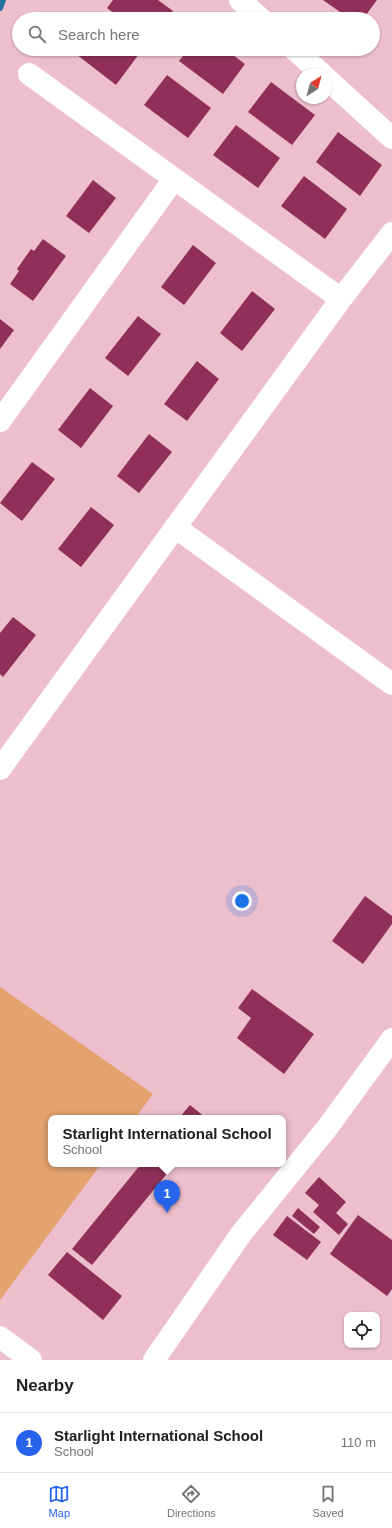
<!DOCTYPE html>
<html lang="en">
<head>
<meta charset="utf-8">
<style>
  body { margin:0; font-family:Arial,sans-serif; background:#f6f6f6; color:#202124 }
  .controls { position:absolute; right:12px; bottom:12px; display:grid; overflow:hidden; border-radius:8px; box-shadow:0 1px 3px #0004 }
  .controls button { width:36px; height:36px; display:grid; place-items:center; padding:0; border:0; border-bottom:1px solid #e0e0e0; background:#fff; color:#202124; font:20px sans-serif }
  .compass { position:absolute; left:296px; top:68px; width:36px; height:36px; border-radius:50%; background:#fff; box-shadow:0 1px 3px #0004; rotate:36deg }
  .you { position:absolute; left:242px; top:901px; width:14px; height:14px; margin:-10px; border:3px solid #fff; border-radius:50%; background:#1a73e8; box-shadow:0 0 0 6px #1a73e833 }
  .badge { display:grid; place-items:center; width:26px; height:26px; border-radius:50%; background:#2563eb; color:#fff; font-size:13px; font-weight:700 }
  .pin { position:absolute; translate:-50% -33px; filter:drop-shadow(0 1px 2px #0008) }
  .pin::after { content:''; position:absolute; top:21px; width:14px; height:12px; background:inherit; clip-path:polygon(0 0,100% 0,50% 100%) }
  .popup { position:absolute; left:48px; top:1115px; width:238px; height:52px; box-sizing:border-box; display:grid; place-content:center; border-radius:8px; background:#fff; filter:drop-shadow(0 1px 3px #0005); font-size:13px; white-space:nowrap; color:#757577 }
  .popup b { font-size:15px; color:#202124 }
  .popup::after { content:''; position:absolute; left:50%; top:100%; margin-left:-8px; border:8px solid transparent; border-top-color:#fff }
  .list { margin:0; padding:0; list-style:none }
  h2 { display:flex; justify-content:space-between; align-items:center; height:52px; margin:0; padding:0 16px; font-size:17px }
  h2 small { font-size:13px; font-weight:400; color:#757577 }
  .list li { display:grid; grid-template-columns:26px 1fr auto; gap:12px; align-items:center; box-sizing:border-box; height:60px; padding:0 16px; border-top:1px solid #e0e0e0 }
  .list b { display:block; font-size:15px; white-space:nowrap }
  .list p { margin:0; font-size:13px; white-space:nowrap; color:#757577 }
  .list em { font-size:13px; font-style:normal; color:#757577 }
  .icon { flex:none; width:22px; height:22px; fill:none; stroke:currentColor; stroke-width:2; stroke-linecap:round; stroke-linejoin:round }
  .map { position:relative; flex:none; width:392px; height:1360px; overflow:hidden }
  .search { position:absolute; background:#fff; box-shadow:0 1px 3px #0004; left:12px; right:12px; top:12px; height:44px; display:flex; align-items:center; gap:10px; box-sizing:border-box; padding:0 14px; border-radius:22px; color:#757577; font-size:15px }
  .sheet { height:112px; background:#fff }
  nav { display:flex; justify-content:space-around; align-items:center; box-sizing:border-box; height:56px; border-top:1px solid #e0e0e0; background:#fff; font-size:11px; color:#757577 }
  nav a { display:grid; justify-items:center; gap:2px }
  nav .on { color:#2563eb }
  .map>svg:first-child { display:block }
  .green { fill:#e4a26f }
  .lines { fill:none; stroke-linecap:round; stroke-linejoin:round }
  .stream { stroke:#22729f; stroke-width:6 }
  .building { fill:#903058 }
  .minor { stroke:#fff; stroke-width:22 }
</style>
</head>
<body>
<div class="map">
<svg width="392" height="1360" viewBox="0 0 392 1360">
  <rect width="100%" height="100%" fill="#edbecc"/>
  <!-- green -->
  <path class="green" d="M0,987L153,1094L135,1118H51V1164H101L0,1300Z"/>
  <g class="lines">
    <!-- stream -->
    <path class="stream" d="M0,8L3,0"/>
  </g>
  <!-- building -->
  <path class="building" d="M113,0H158L173,11L168,19H121L107,8Z
    M323,0H377L363,19H350Z
    M74,49H132L139,54L116,85L72,51Z
    M188,49H225L245,64L223,94L179,61Z
    M167,75L211,108L188,138L144,105Z
    M271,82L315,115L292,145L248,112Z
    M236,125L280,158L258,188L213,155Z
    M338,132L382,165L360,196L316,162Z
    M304,176L347,209L325,239L281,206Z
    M93,180L116,198L89,233L66,216Z
    M43,239L66,256L33,301L10,284L19,271L17,269L31,249L34,251Z
    M193,245L216,263L184,305L161,287Z
    M252,291L275,309L242,351L220,333Z
    M138,316L161,334L128,376L105,358Z
    M0,319L14,330L0,349Z
    M197,361L219,379L187,421L164,404Z
    M90,388L113,406L81,448L58,430Z
    M149,434L172,452L139,493L117,476Z
    M32,462L55,479L22,521L0,503Z
    M91,507L114,525L81,567L58,549Z
    M13,617L36,635L3,677L0,674V633Z
    M365,896L392,916V924L363,964L332,941Z
    M252,989L314,1034L284,1074L237,1038L251,1018L238,1008Z
    M190,1105L206,1118H179Z
    M141,1164H175L92,1265L72,1249Z
    M319,1177L346,1202L336,1213L348,1224L339,1235L313,1212L319,1205L305,1193Z
    M298,1208L320,1227L314,1234L292,1216Z
    M358,1215L392,1240V1289L387,1296L330,1254Z
    M287,1216L321,1242L307,1260L273,1235Z
    M67,1252L122,1296L103,1320L48,1275Z"/>
  <g class="lines">
    <!-- minor -->
    <path class="minor" d="M240,0L261,19
      M294,49L322,74
      M29,74L341,299
      M326,78L392,138
      M0,421L174,179
      M175,527L392,684
      M0,769L341,299L392,233
      M0,1337L31,1360
      M154,1360L241,1234L327,1128L392,1039"/>
  </g>
</svg>
<div class="controls">
<button><svg class="icon" aria-label="locate" viewBox="0 0 24 24"><circle cx="12" cy="12" r="6"/><path d="M12 2v4M12 18v4M2 12h4M18 12h4"/></svg></button>
</div>
<svg class="compass" viewBox="-18 -18 36 36"><path d="M0-13l5 13h-10z" fill="#e53935"/><path d="M0 13l5-13h-10z" fill="#757577"/></svg>
<div class="you"></div>
<div class="pin badge" style="left:167px;top:1213px">1</div>
<div class="popup"><b>Starlight International School</b>School</div>
<div class="search"><svg class="icon" aria-label="search" viewBox="0 0 24 24"><circle cx="10" cy="10" r="6"/><path d="M15 15l6 6"/></svg>Search here</div>
</div>
<section class="sheet">
<h2>Nearby<small></small></h2>
<ul class="list">
<li><span class="badge">1</span><div><b>Starlight International School</b><p>School</p></div><em>110 m</em></li>
</ul>
</section>
<nav>
<a class="on"><svg class="icon" aria-label="map" viewBox="0 0 24 24"><path d="M3 6l6-2 6 2 6-2v14l-6 2-6-2-6 2zM9 4v14M15 6v14"/></svg>Map</a>
<a><svg class="icon" aria-label="directions" viewBox="0 0 24 24"><path d="M12 3l9 9-9 9-9-9zM9 14v-3h6M13 9l2 2-2 2"/></svg>Directions</a>
<a><svg class="icon" aria-label="saved" viewBox="0 0 24 24"><path d="M7 4h10v16l-5-4-5 4z"/></svg>Saved</a>
</nav>
</body>
</html>
